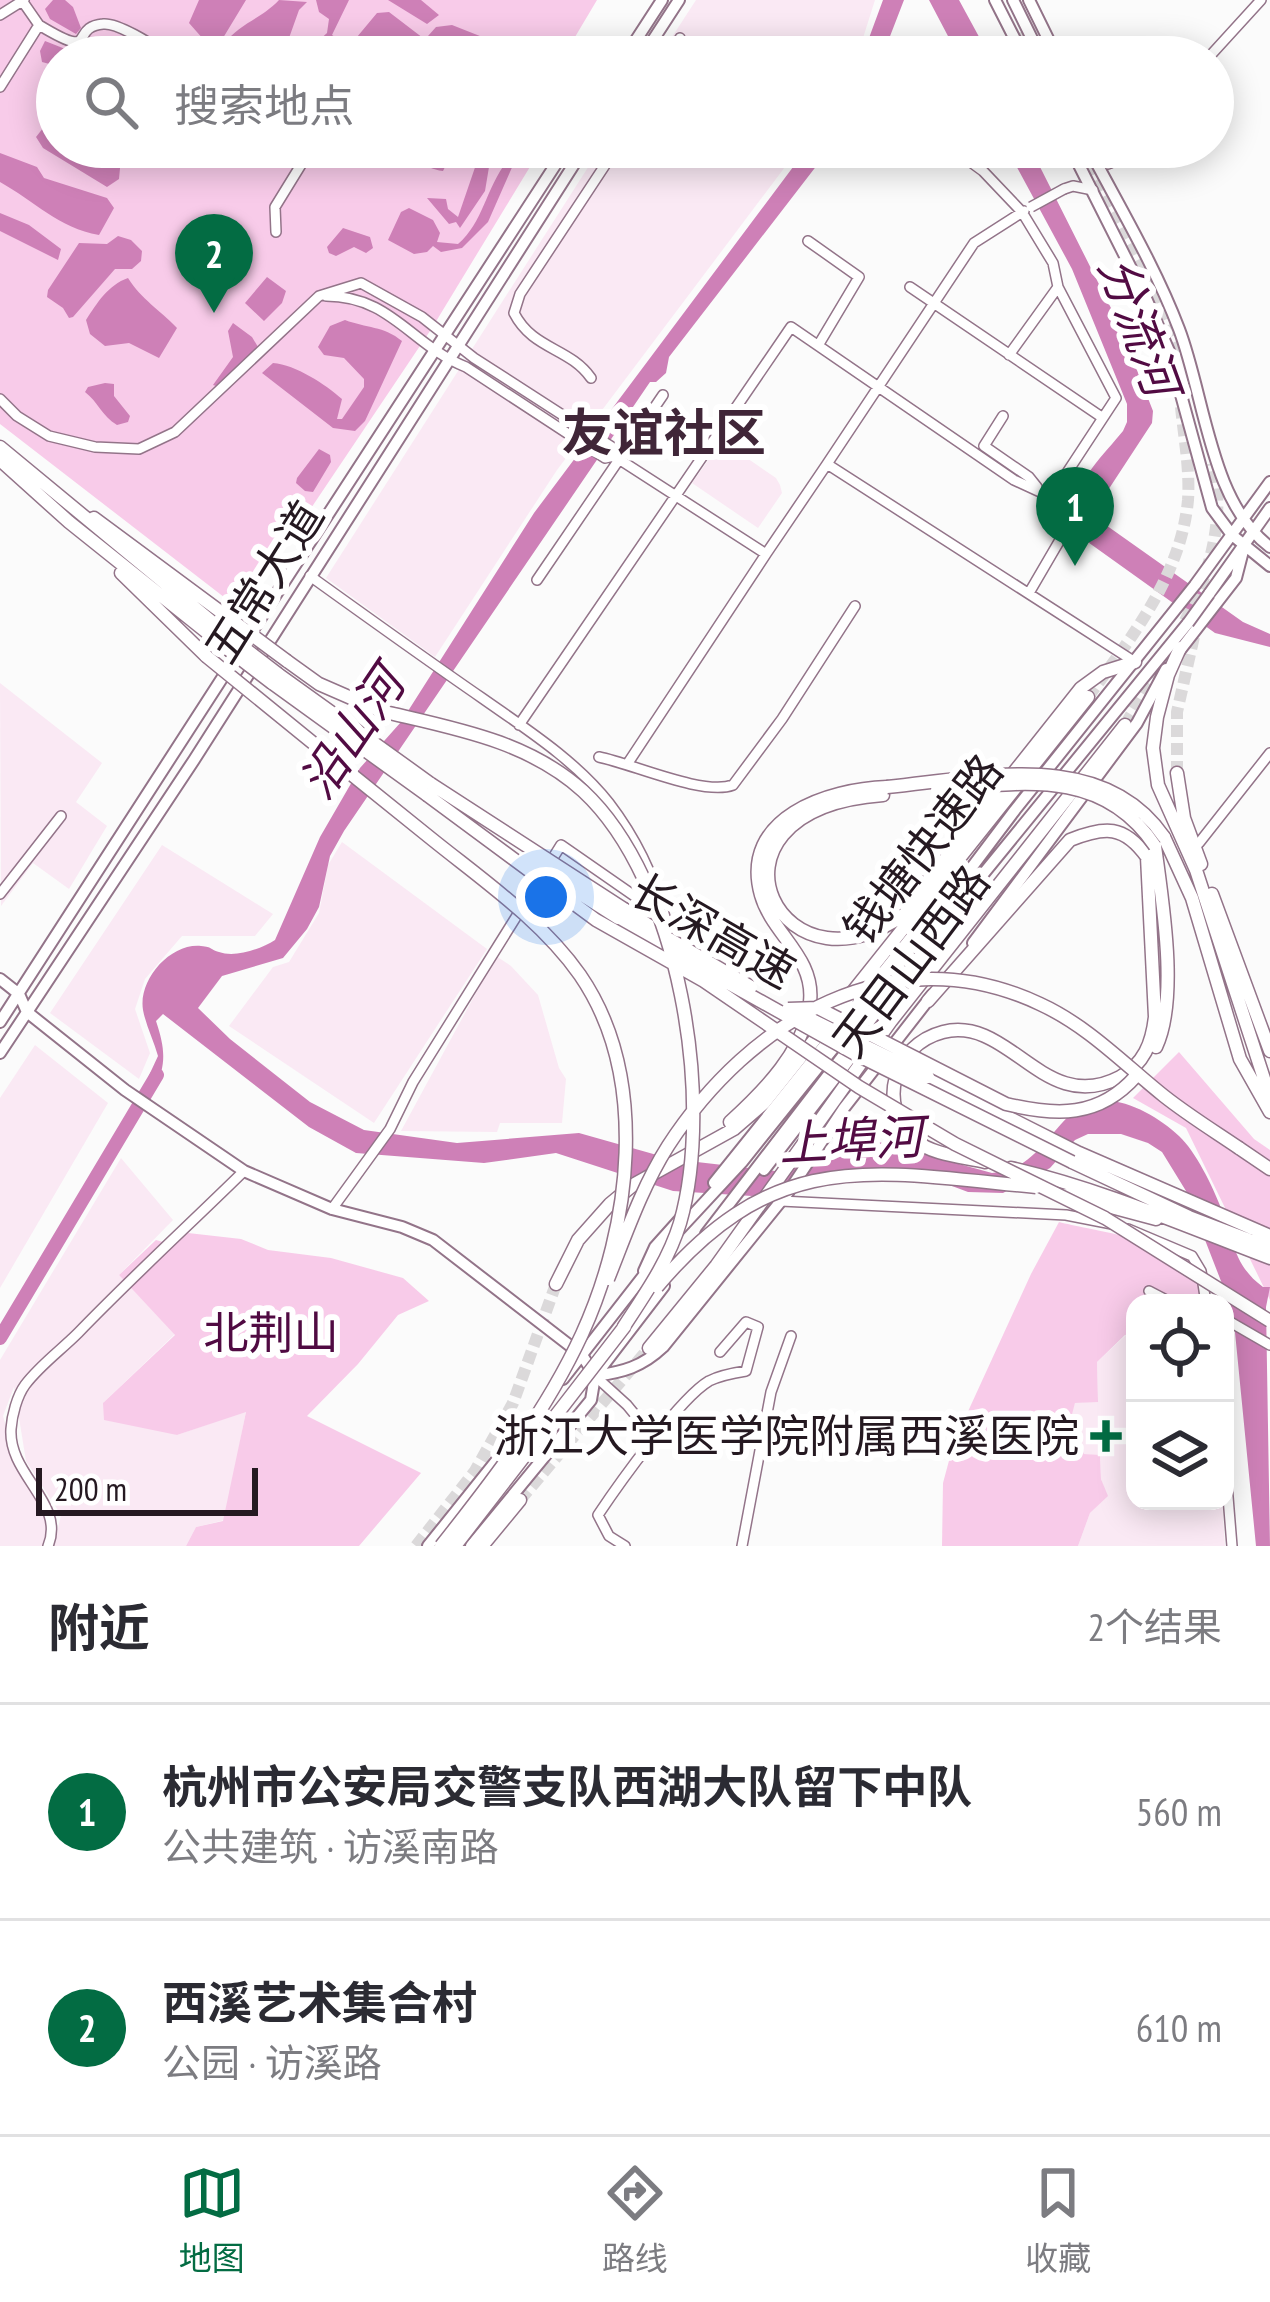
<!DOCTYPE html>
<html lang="zh">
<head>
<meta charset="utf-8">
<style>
  body { margin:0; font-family:"PT Sans Narrow","Noto Sans SC",sans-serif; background:#f7f7f7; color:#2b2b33 }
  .controls { position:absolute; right:36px; bottom:36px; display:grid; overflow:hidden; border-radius:24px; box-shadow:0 6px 30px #0003 }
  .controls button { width:108px; height:108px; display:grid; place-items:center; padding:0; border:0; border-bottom:3px solid #e1e1e2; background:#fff; color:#2b2b33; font:60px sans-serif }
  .scale { position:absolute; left:36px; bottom:30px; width:222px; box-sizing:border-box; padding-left:12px; border:6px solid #251921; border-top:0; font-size:33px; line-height:42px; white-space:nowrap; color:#251921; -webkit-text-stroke:9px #fff; paint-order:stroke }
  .you { position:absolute; left:546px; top:897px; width:42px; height:42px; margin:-30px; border:9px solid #fff; border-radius:50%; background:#1a73e8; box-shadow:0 0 0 18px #1a73e833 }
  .badge { display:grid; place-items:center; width:78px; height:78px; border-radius:50%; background:#036c43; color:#fff; font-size:39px; font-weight:700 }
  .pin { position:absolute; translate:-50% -99px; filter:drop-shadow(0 3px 6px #0008) }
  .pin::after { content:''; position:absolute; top:63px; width:42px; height:36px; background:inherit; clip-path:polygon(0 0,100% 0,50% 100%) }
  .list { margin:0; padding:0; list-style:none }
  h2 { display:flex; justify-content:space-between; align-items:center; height:156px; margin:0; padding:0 48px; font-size:51px }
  h2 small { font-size:39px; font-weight:400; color:#7c7c81 }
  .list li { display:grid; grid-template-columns:78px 1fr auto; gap:36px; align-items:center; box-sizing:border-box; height:216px; padding:0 48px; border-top:3px solid #e1e1e2 }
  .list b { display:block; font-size:45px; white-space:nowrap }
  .list p { margin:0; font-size:39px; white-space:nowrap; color:#7c7c81 }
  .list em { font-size:39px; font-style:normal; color:#7c7c81 }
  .icon { flex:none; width:66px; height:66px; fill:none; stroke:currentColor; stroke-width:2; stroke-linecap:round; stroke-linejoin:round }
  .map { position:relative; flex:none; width:1270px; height:1546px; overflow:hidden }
  .search { position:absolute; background:#fff; box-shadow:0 6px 30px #0003; left:36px; right:36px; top:36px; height:132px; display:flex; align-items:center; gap:30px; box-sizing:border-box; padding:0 42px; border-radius:66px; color:#7c7c81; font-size:45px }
  .sheet { height:588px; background:#fff }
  nav { display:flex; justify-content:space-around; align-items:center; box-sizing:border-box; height:168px; border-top:3px solid #e1e1e2; background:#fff; font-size:33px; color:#7c7c81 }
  nav a { display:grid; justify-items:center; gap:6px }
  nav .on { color:#036c43 }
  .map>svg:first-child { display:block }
  .built { fill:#fae9f4 }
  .green { fill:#f8cbe9 }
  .water { fill:#ce80b7 }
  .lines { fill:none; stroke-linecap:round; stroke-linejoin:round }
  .river { stroke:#ce80b7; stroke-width:14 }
  .highway-tunnel { stroke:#dbd9da; stroke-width:12; stroke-dasharray:12 6; stroke-linecap:butt }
  .minor-casing { stroke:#937489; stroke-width:12 }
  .major-casing { stroke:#937489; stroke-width:14 }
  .highway-casing { stroke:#937489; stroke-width:15 }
  .minor { stroke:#fff; stroke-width:9 }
  .major { stroke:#fff; stroke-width:10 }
  .highway { stroke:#fff; stroke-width:12 }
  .minor-bridge-casing { stroke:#937489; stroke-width:12; stroke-linecap:butt }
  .major-bridge-casing { stroke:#937489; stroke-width:14; stroke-linecap:butt }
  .highway-bridge-casing { stroke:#937489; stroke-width:15; stroke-linecap:butt }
  .minor-bridge { stroke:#fff; stroke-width:9 }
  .major-bridge { stroke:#fff; stroke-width:10 }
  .highway-bridge { stroke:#fff; stroke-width:12 }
  .poi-dot { fill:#036c43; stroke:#fff; stroke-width:4.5 }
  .labels { text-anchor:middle; stroke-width:12; stroke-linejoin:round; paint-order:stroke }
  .street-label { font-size:45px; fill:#251921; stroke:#fff }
  .park-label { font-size:45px; fill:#500a42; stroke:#fff }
  .poi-label { font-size:45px; fill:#251921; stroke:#fff; text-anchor:end }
  .water-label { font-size:48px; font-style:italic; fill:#520b43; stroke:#fff }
  .quarter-label { font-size:51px; font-weight:bold; fill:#402638; stroke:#fff }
</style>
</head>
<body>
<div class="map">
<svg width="1270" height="1546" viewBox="0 0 1270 1546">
  <rect width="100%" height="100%" fill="#fbfbfb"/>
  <!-- built -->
  <path class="built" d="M696,0H875L857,57H659Z
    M601,147H800L557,470L435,657L326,578Z
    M722,441L776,478L780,485L782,493L758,528L692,483Z
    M0,683L102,763L76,802L107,826L69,889L33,863L1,906Z
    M342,842L487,949L374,1123L229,1026L273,967L289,962L319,913L328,865Z
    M162,845L273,914L255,936H182L145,979L135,1009L150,1053L139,1079L50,1013Z
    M496,956L511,966L538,995L559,1068L566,1079L562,1123H500L497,1132L401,1131Z
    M35,1045L108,1103L0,1288V1098Z
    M121,1158L173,1220L119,1275L175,1334L104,1402L177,1435L246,1411L225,1520L196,1527L186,1546H54L61,1515L26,1461L14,1387L3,1416L17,1462L54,1524L46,1546H0V1360Z
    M1135,1333V1501H1222L1225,1546H1078L1090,1513L1107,1496L1101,1479L1100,1456L1084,1454L1070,1417L1075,1403L1098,1401L1097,1362L1126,1335Z"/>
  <!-- green -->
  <path class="green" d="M0,0H597L575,37L598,54L597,57H57V147H542L432,328L242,611L0,424Z
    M1179,1052L1254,1139L1270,1150V1300L1186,1128L1133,1098Z
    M1059,1222C1086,1229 1170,1242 1189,1258C1201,1269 1200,1288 1202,1303H1187L1147,1286L1148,1303H1135V1333L1125,1335L1097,1362L1098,1402L1075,1403L1071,1418L1084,1454L1100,1455L1101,1479L1108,1496L1090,1513L1078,1546H942L943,1483L954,1442L1031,1274Z
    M188,1233L241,1239L268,1250L331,1258L403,1278L429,1301L398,1315L358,1364L307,1416L421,1473L359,1546H186L196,1527L223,1521L246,1412L177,1435L104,1420L103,1403L175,1335L119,1275L156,1240L173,1245Z"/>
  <!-- water -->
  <path class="water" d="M53,0H65L73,7L81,28L76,34L50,19L45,9Z
    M199,0H246L223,38L204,40L189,23Z
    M279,0L307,2L299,10L289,38L272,57H229L222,46C241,22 260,20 279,0Z
    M316,0H349L332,35L347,45L346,57H310L316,43L327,33L329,19L319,12Z
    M388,0H421L439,15L427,24Z
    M883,0H904L882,57H862Z
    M929,0H959L990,57H959Z
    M389,12L423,38L414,57H372L357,37L377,13Z
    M452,25L490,40L510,56L448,57L433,51L428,36L436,27Z
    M45,41L78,54C109,37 121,40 152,57H57V66L42,62L40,51Z
    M57,96V147H122L119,179L107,187L43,148L36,137L47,123Z
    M384,147H455L443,171C422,168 411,153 388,154Z
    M482,147L505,148L489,167L485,191L460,228L456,222L449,224L427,198L446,199L448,209L458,217Z
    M514,147H521L488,222L462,248L441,252L433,246L427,252L414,254L388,240L401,212L409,208L433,220L440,233L437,242L458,244C483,223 486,188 507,161V154Z
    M808,147H831L669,357L666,373L656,382H650L344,831L330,856L319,907L307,929L283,958L222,976L198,1008L230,1039L310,1102L364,1130L457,1143L579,1133L671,1159L775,1171L795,1159L875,1141L992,1173C1031,1171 1045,1138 1071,1114C1103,1084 1152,1111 1179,1136C1196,1152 1212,1185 1221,1208C1234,1240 1233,1265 1263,1287H1270L1266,1307L1270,1546H1256L1233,1312L1186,1191L1162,1152L1148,1143L1121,1134H1088L1075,1140L1050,1168L1003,1193L968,1192L936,1180L891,1178L797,1186L752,1196L673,1191L556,1153L484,1163L356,1153L309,1127L163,1014L156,1021C165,1048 167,1065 154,1090L145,1084L158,1056C154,1041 146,1026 143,1010C138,980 170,943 201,946C213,947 209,949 219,952C235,958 261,949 275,940L320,837L360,768L401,722L534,513Z
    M1006,147H1030L1118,322L1153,411L1152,423L1097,507L1103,523L1243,622L1270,634V647L1215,633L1085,540C1053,501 1098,462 1123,431L1127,422V404L1072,269Z
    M0,153L37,167L44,178L107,198L114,208L99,235C59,228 34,201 0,182Z
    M0,213L29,225L61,249L58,260L0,231Z
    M343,228L370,237L373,248L366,253L354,247L336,256L329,253L327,247Z
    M118,236L131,240L142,251L141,261L132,269H115L73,317L69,318L63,308L47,297L48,290L79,243L107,244Z
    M267,277L286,291L282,303L264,321L245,303Z
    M128,278C142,300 159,309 177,328L159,358L129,343L105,346L90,334L86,320C97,303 108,285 128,278Z
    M345,320C366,328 384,326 402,341L365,421L355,431L333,428L262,373L273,363C296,365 325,384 342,399L337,419H342L364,387V379L344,358L324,355L318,347L330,326Z
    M233,323L252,337L258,347L216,386L213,385L233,357L228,331Z
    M105,383L114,384V396L130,416L128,422L117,425C102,416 98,402 85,392L88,387Z
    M319,449L330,455L331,462L313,492L305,491L296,483L297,478Z"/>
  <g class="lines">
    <!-- river -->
    <path class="river" d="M0,1338L157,1075"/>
    <!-- highway-tunnel -->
    <path class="highway-tunnel" d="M1023,31L1035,57
      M1082,147L1145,267L1182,351
      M1185,621C1211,570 1225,520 1213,463
      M1088,697C1131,638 1181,576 1188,500C1190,469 1184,438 1181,407
      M1125,725L1170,650
      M1177,773V712L1195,632
      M520,1500L649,1348
      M416,1546L475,1471L513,1403L556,1284"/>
    <defs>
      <path id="minor" d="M0,15L24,0
        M39,25C100,62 68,27 103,24C119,22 157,48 171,57
        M670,57L680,38
        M1209,57L1261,0
        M0,87L39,25L23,2
        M950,147L983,171L1022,212L1053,263L1058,287L1116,398L1051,497
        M1108,164L1125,147
        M1064,189L1073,186L1093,190
        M276,232L275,207L307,155L308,147
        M808,241L859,277L819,344
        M910,287L1103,418
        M326,296C391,296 411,345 466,367L605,458L614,456
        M1009,355L1058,287
        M591,378C569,347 533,350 514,313L520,294L617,147
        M0,399L17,416L49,436L95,447L139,449L175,432L319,296L361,283L422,317L474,358L612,447L614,456
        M1003,416L984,446L1029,477L1037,487
        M614,456L766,554L827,464L1135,662
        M827,464L974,243L1024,211
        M310,576C367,617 424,658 482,698C526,729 575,760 609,803C635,837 654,876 665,917
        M537,580L663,395
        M519,725L791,327L1014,480L1051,497L1064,533L1029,593
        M599,757C633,764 703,796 733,785L782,719L855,606
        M628,763L766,554
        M1199,843L1270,753
        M0,894L61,816
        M781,1201L1066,1215L1112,1224
        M332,1209L390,1129L413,1082L561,845L656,911
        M1128,1229L1192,1256L1201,1271L1206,1303
        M1149,1291L1172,1303
        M1225,1319L1270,1345
        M595,1376L627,1405L655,1439
        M1225,1460L1232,1546
        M48,1546C66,1503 8,1475 11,1429C12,1415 17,1396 25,1385C39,1366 61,1350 78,1333C132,1277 189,1225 244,1171
        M625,1546L609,1536L598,1515C618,1485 680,1398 709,1381C721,1375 733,1373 746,1371L758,1327L746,1322L720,1352
        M742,1546L771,1392L791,1336"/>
      <path id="major" d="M995,0L1024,57
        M1013,0L1041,57
        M1029,0L1057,57
        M625,57L662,0
        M642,57L679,0
        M1070,147L1145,296L1169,351L1212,508L1232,535L1270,566
        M1088,147C1119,206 1155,266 1179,329C1205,397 1210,502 1270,547
        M1102,147L1110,162
        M1209,594L1270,508
        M249,636L567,147
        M1177,654L1236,578L1244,547
        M973,943L1137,723L1166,669
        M0,979L19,994L27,1012L125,1090L244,1171L332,1209L402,1227L433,1240L582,1355L595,1376C623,1372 642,1367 663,1347L789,1191L844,1108L932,995
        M0,1022L239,652
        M0,1053L194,760L585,147
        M764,1170L859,1047
        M714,1183L920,926
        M677,1232L742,1162L865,1009L1015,810L1195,585L1270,482
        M706,1234L975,884L1188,623
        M644,1271L655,1247L681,1218
        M563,1379L666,1247
        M428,1546L521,1430
        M471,1546L591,1400L595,1376L664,1286"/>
      <path id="highway" d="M0,447L235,641
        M0,460L69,522L229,650
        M94,518L233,621
        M121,573L206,656
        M1180,648L1168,675L1157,717L1153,748L1158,785L1196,870L1270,1097
        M287,661L319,684L381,711
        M278,674L431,784
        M272,683L427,795
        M1177,773L1184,818L1201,864
        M883,795C678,810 784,1020 917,904
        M1164,837L1192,898L1240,1059L1270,1112
        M1155,846C1162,900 1179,998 1156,1047
        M1212,894L1270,1051
        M907,907L1081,688L1103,672L1135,662
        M624,909L668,938
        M618,918L673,952
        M928,1001L1070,840C1105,826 1124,825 1147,857L1155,1017C1152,1043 1144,1064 1120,1077C1044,1117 1010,1015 943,1032C893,1045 876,1106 915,1140C932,1155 964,1157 985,1162
        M928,1077L1079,1153L1270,1236
        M730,1122C764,1091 805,1050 810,1002C815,957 772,934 761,895C739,817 829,789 887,787
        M1239,1148L1270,1169
        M1072,1162L1189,1217L1270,1248
        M1011,1168C1101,1189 1183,1225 1270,1258
        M1066,1195L1156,1219
        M556,1284L578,1240L610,1204L633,1185L734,1129L764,1103L1088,697
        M649,1348L716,1266L891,1021L1125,725
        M482,1546L520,1500"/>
    </defs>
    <!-- minor casing -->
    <use href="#minor" class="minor-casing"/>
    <!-- major casing -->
    <use href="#major" class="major-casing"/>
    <!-- highway casing -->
    <use href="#highway" class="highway-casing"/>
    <!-- minor -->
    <use href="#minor" class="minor"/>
    <!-- major -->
    <use href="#major" class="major"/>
    <!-- highway -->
    <use href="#highway" class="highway"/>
    <defs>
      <path id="minor-bridge" d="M1031,207L1064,189"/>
      <path id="major-bridge" d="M1188,623L1209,594"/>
      <path id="highway-bridge" d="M233,621L287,661
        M235,641L278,674
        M229,650L272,683
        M206,656C282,718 357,779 433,840C484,881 542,921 580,975C650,1077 631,1227 582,1334C546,1412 494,1479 441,1546
        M381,711C452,728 527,740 583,791C680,881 715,1101 680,1223C668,1262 645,1294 623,1328
        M431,784L624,909
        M887,787C981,778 1102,747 1164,837
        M937,790C1021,783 1102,767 1155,846
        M427,795L596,920L704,981L859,1087L955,1144L1105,1218L1270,1321
        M524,858L618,918
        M669,939L751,987
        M678,955L857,1055L1072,1162
        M788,1009L818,1008L1006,1104C1056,1116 1099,1118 1136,1076
        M800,1014L928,1077
        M608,1279C626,1234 642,1187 668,1146C750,1020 892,934 1040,1004C1088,1026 1124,1064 1164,1096C1188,1115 1214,1131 1239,1148
        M657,1287C775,1146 871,1171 1036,1187
        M455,1546L625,1326"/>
    </defs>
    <!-- minor-bridge casing -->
    <use href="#minor-bridge" class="minor-bridge-casing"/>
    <!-- major-bridge casing -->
    <use href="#major-bridge" class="major-bridge-casing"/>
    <!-- highway-bridge casing -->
    <use href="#highway-bridge" class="highway-bridge-casing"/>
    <!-- minor-bridge -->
    <use href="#minor-bridge" class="minor-bridge"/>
    <!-- major-bridge -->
    <use href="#major-bridge" class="major-bridge"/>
    <!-- highway-bridge -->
    <use href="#highway-bridge" class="highway-bridge"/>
  </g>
  <!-- markers -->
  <path class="poi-dot" d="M1100 1418h12v12h12v12h-12v12h-12v-12h-12v-12h12z"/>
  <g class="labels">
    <!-- street labels -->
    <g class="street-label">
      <text transform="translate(264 582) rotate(-58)" y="16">五常大道</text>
      <text transform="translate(923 849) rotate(-52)" y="16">钱塘快速路</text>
      <text transform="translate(713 931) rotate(30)" y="16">长深高速</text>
      <text transform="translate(911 961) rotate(-53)" y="16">天目山西路</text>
    </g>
    <!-- park labels -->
    <g class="park-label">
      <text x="271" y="1349">北荆山</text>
    </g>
    <!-- poi labels -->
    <g class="poi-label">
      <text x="1079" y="1452">浙江大学医学院附属西溪医院</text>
    </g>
    <!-- water labels -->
    <g class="water-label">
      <text transform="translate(1139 326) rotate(70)" y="17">分流河</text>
      <text transform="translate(352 733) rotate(-56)" y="17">沿山河</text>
      <text transform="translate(851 1140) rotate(-3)" y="17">上埠河</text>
    </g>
    <!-- quarter labels -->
    <g class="quarter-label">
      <text x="664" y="451">友谊社区</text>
    </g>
  </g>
</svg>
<div class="controls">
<button><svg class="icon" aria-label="locate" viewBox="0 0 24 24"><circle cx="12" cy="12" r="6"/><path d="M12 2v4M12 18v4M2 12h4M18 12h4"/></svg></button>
<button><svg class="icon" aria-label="layers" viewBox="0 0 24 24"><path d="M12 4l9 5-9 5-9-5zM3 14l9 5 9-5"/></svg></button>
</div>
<div class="scale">200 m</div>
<div class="you"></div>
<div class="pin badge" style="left:1075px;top:566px">1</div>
<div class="pin badge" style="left:214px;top:313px">2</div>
<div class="search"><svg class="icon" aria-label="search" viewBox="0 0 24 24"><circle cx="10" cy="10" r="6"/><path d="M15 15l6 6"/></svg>搜索地点</div>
</div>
<section class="sheet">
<h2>附近<small>2个结果</small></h2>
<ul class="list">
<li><span class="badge">1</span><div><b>杭州市公安局交警支队西湖大队留下中队</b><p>公共建筑 · 访溪南路</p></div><em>560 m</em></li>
<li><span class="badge">2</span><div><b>西溪艺术集合村</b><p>公园 · 访溪路</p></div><em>610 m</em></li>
</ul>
</section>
<nav>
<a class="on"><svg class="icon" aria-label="map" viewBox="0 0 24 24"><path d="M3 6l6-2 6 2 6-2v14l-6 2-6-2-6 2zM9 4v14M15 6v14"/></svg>地图</a>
<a><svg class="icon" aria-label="directions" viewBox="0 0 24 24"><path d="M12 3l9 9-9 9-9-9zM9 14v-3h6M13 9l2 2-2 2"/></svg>路线</a>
<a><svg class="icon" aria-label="saved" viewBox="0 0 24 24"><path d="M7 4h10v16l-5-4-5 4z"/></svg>收藏</a>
</nav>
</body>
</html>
